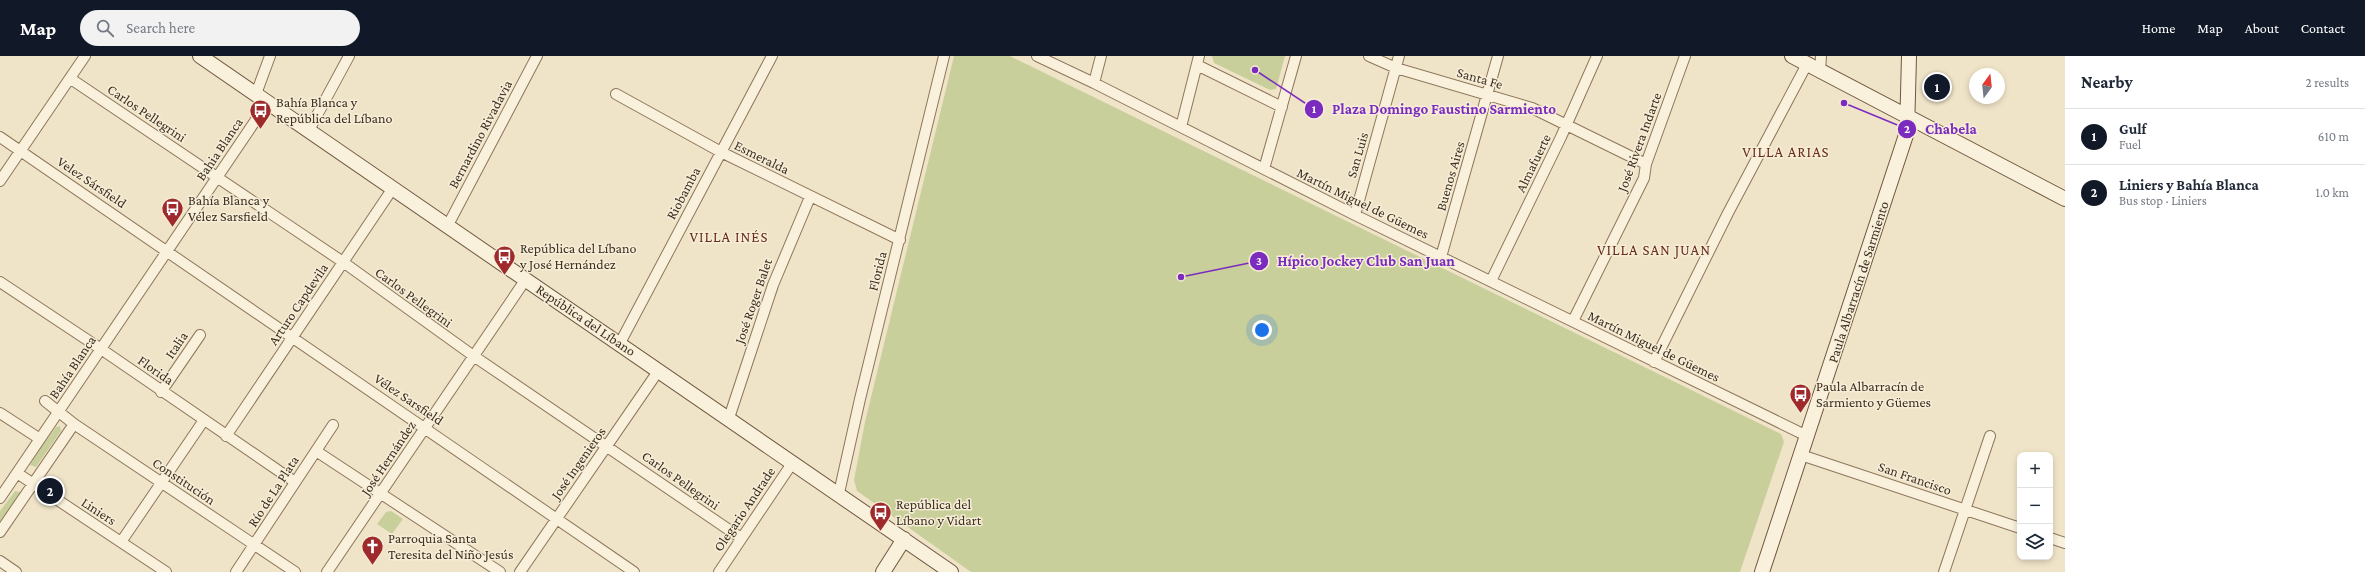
<!DOCTYPE html>
<html lang="en">
<head>
<meta charset="utf-8">
<style>
  body { margin:0; font-family:"Crimson Pro",serif; background:#f2f2f3; color:#1f2937 }
  .controls { position:absolute; right:12px; bottom:12px; display:grid; overflow:hidden; border-radius:8px; box-shadow:0 2px 6px #0003 }
  .controls button { width:36px; height:36px; display:grid; place-items:center; padding:0; border:0; border-bottom:1px solid #e0e1e3; background:#fff; color:#1f2937; font:20px sans-serif }
  .compass { position:absolute; left:1969px; top:12px; width:36px; height:36px; border-radius:50%; background:#fff; box-shadow:0 2px 6px #0003; rotate:15deg }
  .you { position:absolute; left:1262px; top:274px; width:14px; height:14px; margin:-10px; border:3px solid #fff; border-radius:50%; background:#1a73e8; box-shadow:0 0 0 6px #1a73e833 }
  .badge { display:grid; place-items:center; width:26px; height:26px; border-radius:50%; background:#111827; color:#fff; font-size:13px; font-weight:700 }
  .pin { position:absolute; translate:-50% -50%; border:2px solid #fff; box-shadow:0 1px 4px #0006 }
  .list { margin:0; padding:0; list-style:none }
  h2 { display:flex; justify-content:space-between; align-items:center; height:52px; margin:0; padding:0 16px; font-size:17px }
  h2 small { font-size:13px; font-weight:400; color:#747a83 }
  .list li { display:grid; grid-template-columns:26px 1fr auto; gap:12px; align-items:center; box-sizing:border-box; height:56px; padding:0 16px; border-top:1px solid #e0e1e3 }
  .list b { display:block; font-size:15px; white-space:nowrap }
  .list p { margin:0; font-size:13px; white-space:nowrap; color:#747a83 }
  .list em { font-size:13px; font-style:normal; color:#747a83 }
  .icon { flex:none; width:22px; height:22px; fill:none; stroke:currentColor; stroke-width:2; stroke-linecap:round; stroke-linejoin:round }
  .map { position:relative; flex:none; width:2065px; height:516px; overflow:hidden }
  header { display:flex; align-items:center; gap:24px; box-sizing:border-box; height:56px; padding:0 20px; background:#111827; color:#fff }
  header strong { font-size:19px }
  nav { display:flex; gap:22px; margin-inline-start:auto; font-size:14px }
  .search { width:280px; height:36px; background:#f2f2f3; display:flex; align-items:center; gap:10px; box-sizing:border-box; padding:0 14px; border-radius:22px; color:#747a83; font-size:15px }
  main { display:flex }
  aside { flex:1; background:#fff }
  .map>svg:first-child { display:block }
  .green { fill:#c9cf9b }
  .lines { fill:none; stroke-linecap:round; stroke-linejoin:round }
  .street-casing { stroke:#8d765c; stroke-width:12 }
  .secondary-casing { stroke:#6f573f; stroke-width:16 }
  .street { stroke:#faf1dc; stroke-width:10 }
  .secondary { stroke:#faf1dc; stroke-width:14 }
  .labels { text-anchor:middle; stroke-width:3; stroke-linejoin:round; paint-order:stroke }
  .street-label { font-size:14px; fill:#3d2e20; stroke:#f7eed8 }
  .poi-label { font-size:14px; fill:#3d2e20; stroke:#f7eed8; text-anchor:start }
  .neighbourhood-label { font-size:15px; letter-spacing:1px; fill:#6b2e1e; stroke:#f7eed8 }
  .leader { fill:none; stroke:#7b2cbf; stroke-width:1.5 }
  .callout-dot { fill:#7b2cbf; stroke:#f7eed8; stroke-width:1.5 }
  .mark-label { font-size:12px; text-anchor:middle; font-weight:bold; fill:#fff }
  .callout-label { font-size:15px; text-anchor:middle; font-weight:bold; fill:#7b2cbf; stroke:#f7eed8; stroke-width:3; stroke-linejoin:round; paint-order:stroke }
</style>
</head>
<body>
<header>
<strong>Map</strong>
<div class="search"><svg class="icon" aria-label="search" viewBox="0 0 24 24"><circle cx="10" cy="10" r="6"/><path d="M15 15l6 6"/></svg>Search here</div>
<nav><a>Home</a><a>Map</a><a>About</a><a>Contact</a></nav>
</header>
<main>
<div class="map">
<svg width="2065" height="516" viewBox="0 0 2065 516">
  <rect width="100%" height="100%" fill="#f0e4c8"/>
  <!-- green -->
  <path class="green" d="M954,0H1010L1781,378L1784,386L1740,516H971L857,435L854,424L865,366Z
    M1212,0H1285L1276,33L1270,34L1214,7Z
    M60,370L61,375L36,411L30,409L38,395L56,371Z
    M15,435L20,436L21,439L0,470V455Z
    M391,455L403,463L392,478L377,468L386,456Z"/>
  <g class="lines">
    <defs>
      <path id="street" d="M1037,0L1094,27L1355,159L1807,380
        M1369,0L1396,12L1532,52L1646,108
        M1197,9L1282,51
        M1820,15L1821,0
        M71,23L343,206L475,301L741,482
        M1094,27L1101,0
        M256,38L270,0
        M616,38L721,96L900,184
        M1181,71L1199,0
        M309,74L349,0
        M0,81L634,516
        M1264,113L1296,0
        M0,125L85,0
        M1355,159L1399,0
        M448,169L537,0
        M1441,201L1498,0
        M1491,225L1561,81L1597,0
        M0,226L101,293L295,426
        M1573,265L1644,122L1646,108L1685,0
        M620,287L772,0
        M1654,306L1728,157L1807,8
        M161,336L200,279
        M45,345L74,368L295,516
        M0,357L40,383
        M729,362L773,229L810,141
        M226,380L393,132
        M316,395L500,516
        M1801,399L2020,472
        M17,417L166,516
        M839,437L860,343L944,0
        M0,442L268,46
        M0,476L74,368
        M2050,482L2065,487
        M121,486L204,364
        M0,505L16,516
        M236,516L333,369
        M327,516L526,223
        M520,516L659,314
        M719,516L793,406
        M1944,516L1990,380"/>
      <path id="secondary" d="M200,0L951,516
        M1792,0L2065,143
        M883,516L904,483
        M1762,516L1907,76L1909,0"/>
    </defs>
    <!-- street casing -->
    <use href="#street" class="street-casing"/>
    <!-- secondary casing -->
    <use href="#secondary" class="secondary-casing"/>
    <!-- street -->
    <use href="#street" class="street"/>
    <!-- secondary -->
    <use href="#secondary" class="secondary"/>
  </g>
  <!-- icons -->
  <defs>
    <symbol id="bus-pin" viewBox="-11 -11 22 30"><path d="M0 17L-7.5 6A9.5 9.5 0 1 1 7.5 6Z" fill="#9e2a2b" stroke="#f7eed8"/><path d="M-5-6H5V4H4V6H2V4H-2V6H-4V4H-5ZM-3.5-4V0h7V-4ZM-3.5 1.2v1.5H-2V1.2ZM2 1.2v1.5H3.5V1.2Z" fill="#fff"/></symbol>
    <symbol id="church-pin" viewBox="-11 -11 22 30"><path d="M0 17L-7.5 6A9.5 9.5 0 1 1 7.5 6Z" fill="#9e2a2b" stroke="#f7eed8"/><path d="M-1.2-6h2.4v3.5h3.3v2.4h-3.3V6h-2.4V-.1h-3.3v-2.4h3.3Z" fill="#fff"/></symbol>
  </defs>
  <g fill-rule="evenodd">
    <use href="#bus-pin" x="248" y="42" width="25" height="34"/>
    <use href="#bus-pin" x="160" y="140" width="25" height="34"/>
    <use href="#bus-pin" x="492" y="188" width="25" height="34"/>
    <use href="#bus-pin" x="1788" y="326" width="25" height="34"/>
    <use href="#bus-pin" x="868" y="444" width="25" height="34"/>
    <use href="#church-pin" x="360" y="478" width="25" height="34"/>
  </g>
  <g class="labels">
    <!-- street labels -->
    <g class="street-label">
      <text transform="translate(1480 22) rotate(16)" y="5">Santa Fe</text>
      <text transform="translate(147 57) rotate(34)" y="5">Carlos Pellegrini</text>
      <text transform="translate(480 78) rotate(-62)" y="5">Bernardino Rivadavia</text>
      <text transform="translate(1639 86) rotate(-70)" y="5">José Rivera Indarte</text>
      <text transform="translate(219 93) rotate(-56)" y="5">Bahia Blanca</text>
      <text transform="translate(1357 99) rotate(-74)" y="5">San Luis</text>
      <text transform="translate(762 101) rotate(26)" y="5">Esmeralda</text>
      <text transform="translate(1533 107) rotate(-64)" y="5">Almafuerte</text>
      <text transform="translate(1450 120) rotate(-74)" y="5">Buenos Aires</text>
      <text transform="translate(92 126) rotate(34)" y="5">Velez Sársfield</text>
      <text transform="translate(683 137) rotate(-62)" y="5">Riobamba</text>
      <text transform="translate(1363 147) rotate(26)" y="5">Martín Miguel de Güemes</text>
      <text transform="translate(877 215) rotate(-76)" y="5">Florida</text>
      <text transform="translate(1858 226) rotate(-72)" y="5">Paula Albarracín de Sarmiento</text>
      <text transform="translate(414 241) rotate(36)" y="5">Carlos Pellegrini</text>
      <text transform="translate(753 245) rotate(-71)" y="5">José Roger Balet</text>
      <text transform="translate(298 248) rotate(-56)" y="5">Arturo Capdevila</text>
      <text transform="translate(586 264) rotate(34)" y="5">República del Líbano</text>
      <text transform="translate(176 289) rotate(-56)" y="5">Italia</text>
      <text transform="translate(1654 290) rotate(26)" y="5">Martín Miguel de Güemes</text>
      <text transform="translate(72 311) rotate(-56)" y="5">Bahía Blanca</text>
      <text transform="translate(156 314) rotate(35)" y="5">Florida</text>
      <text transform="translate(409 343) rotate(34)" y="5">Vélez Sarsfield</text>
      <text transform="translate(388 402) rotate(-56)" y="5">José Hernández</text>
      <text transform="translate(578 407) rotate(-55)" y="5">José Ingenieros</text>
      <text transform="translate(1915 422) rotate(19)" y="5">San Francisco</text>
      <text transform="translate(681 424) rotate(35)" y="5">Carlos Pellegrini</text>
      <text transform="translate(184 425) rotate(34)" y="5">Constitución</text>
      <text transform="translate(273 435) rotate(-57)" y="5">Río de La Plata</text>
      <text transform="translate(744 453) rotate(-56)" y="5">Olegario Andrade</text>
      <text transform="translate(99 455) rotate(33)" y="5">Liniers</text>
    </g>
    <!-- poi labels -->
    <g class="poi-label">
      <text x="276" y="51">Bahía Blanca y<tspan x="276" dy="16">República del Líbano</tspan></text>
      <text x="188" y="149">Bahía Blanca y<tspan x="188" dy="16">Vélez Sarsfield</tspan></text>
      <text x="520" y="197">República del Líbano<tspan x="520" dy="16">y José Hernández</tspan></text>
      <text x="1816" y="335">Paula Albarracín de<tspan x="1816" dy="16">Sarmiento y Güemes</tspan></text>
      <text x="896" y="453">República del<tspan x="896" dy="16">Líbano y Vidart</tspan></text>
      <text x="388" y="487">Parroquia Santa<tspan x="388" dy="16">Teresita del Niño Jesús</tspan></text>
    </g>
    <!-- neighbourhood labels -->
    <g class="neighbourhood-label">
      <text x="1786" y="101">VILLA ARIAS</text>
      <text x="729" y="186">VILLA INÉS</text>
      <text x="1654" y="199">VILLA SAN JUAN</text>
    </g>
  </g>
  <!-- callouts -->
  <path class="leader" d="M1255 14L1314 53M1844 47L1907 73M1181 221L1259 205"/>
  <g class="callout-dot">
    <circle cx="1255" cy="14" r="4"/>
    <circle cx="1844" cy="47" r="4"/>
    <circle cx="1181" cy="221" r="4"/>
    <circle cx="1314" cy="53" r="10"/>
    <circle cx="1907" cy="73" r="10"/>
    <circle cx="1259" cy="205" r="10"/>
  </g>
  <g class="mark-label">
    <text x="1314" y="57">1</text>
    <text x="1907" y="77">2</text>
    <text x="1259" y="209">3</text>
  </g>
  <g class="callout-label">
    <text x="1444" y="58">Plaza Domingo Faustino Sarmiento</text>
    <text x="1951" y="78">Chabela</text>
    <text x="1366" y="210">Hípico Jockey Club San Juan</text>
  </g>
</svg>
<div class="controls">
<button>+</button>
<button>−</button>
<button><svg class="icon" aria-label="layers" viewBox="0 0 24 24"><path d="M12 4l9 5-9 5-9-5zM3 14l9 5 9-5"/></svg></button>
</div>
<svg class="compass" viewBox="-18 -18 36 36"><path d="M0-13l5 13h-10z" fill="#e53935"/><path d="M0 13l5-13h-10z" fill="#747a83"/></svg>
<div class="you"></div>
<div class="pin badge" style="left:1937px;top:31px">1</div>
<div class="pin badge" style="left:50px;top:435px">2</div>
</div>
<aside>
<h2>Nearby<small>2 results</small></h2>
<ul class="list">
<li><span class="badge">1</span><div><b>Gulf</b><p>Fuel</p></div><em>610 m</em></li>
<li><span class="badge">2</span><div><b>Liniers y Bahía Blanca</b><p>Bus stop · Liniers</p></div><em>1.0 km</em></li>
</ul>
</aside>
</main>
</body>
</html>
